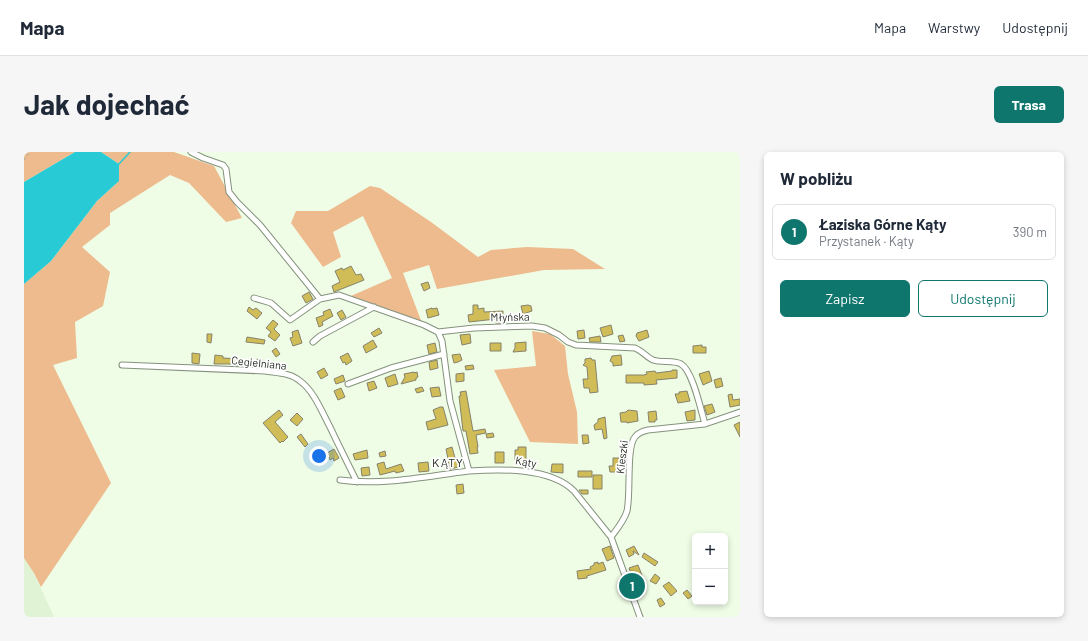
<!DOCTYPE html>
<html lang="pl">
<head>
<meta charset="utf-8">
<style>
  body { margin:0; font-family:Barlow,sans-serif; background:#f6f6f7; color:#1f2937 }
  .controls { position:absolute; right:12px; bottom:12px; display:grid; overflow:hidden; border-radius:6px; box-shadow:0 2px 6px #0003 }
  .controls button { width:36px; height:36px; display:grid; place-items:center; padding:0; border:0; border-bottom:1px solid #e0e1e3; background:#fff; color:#1f2937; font:20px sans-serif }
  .you { position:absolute; left:295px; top:304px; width:14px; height:14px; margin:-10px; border:3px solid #fff; border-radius:50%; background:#1a73e8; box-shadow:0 0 0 6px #1a73e833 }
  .badge { display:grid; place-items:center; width:26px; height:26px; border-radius:50%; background:#0f766e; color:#fff; font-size:13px; font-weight:700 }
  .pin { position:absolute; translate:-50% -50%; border:2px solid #fff; box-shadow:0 1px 4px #0006 }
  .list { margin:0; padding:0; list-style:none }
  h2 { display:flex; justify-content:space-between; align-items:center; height:52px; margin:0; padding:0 16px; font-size:17px }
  h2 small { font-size:13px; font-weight:400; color:#747a83 }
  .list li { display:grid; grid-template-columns:26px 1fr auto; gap:12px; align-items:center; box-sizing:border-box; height:56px; margin:0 8px 8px; padding:0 8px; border:1px solid #e0e1e3; border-radius:6px }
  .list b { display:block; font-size:15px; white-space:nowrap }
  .list p { margin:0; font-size:13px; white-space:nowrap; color:#747a83 }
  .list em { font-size:13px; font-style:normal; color:#747a83 }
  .actions { display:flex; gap:8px; padding:12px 16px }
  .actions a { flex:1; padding:9px 0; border:1px solid #0f766e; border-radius:6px; text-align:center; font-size:14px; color:#0f766e }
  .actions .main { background:#0f766e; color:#fff }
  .map { position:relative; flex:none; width:716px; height:465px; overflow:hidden; border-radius:6px }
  header { display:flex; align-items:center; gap:24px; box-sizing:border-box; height:56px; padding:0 20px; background:#fff; border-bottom:1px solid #e0e1e3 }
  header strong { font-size:19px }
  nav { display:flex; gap:22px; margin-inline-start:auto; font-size:14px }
  .intro { display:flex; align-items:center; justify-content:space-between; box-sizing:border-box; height:96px; padding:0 24px }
  h1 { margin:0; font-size:28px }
  .button { padding:10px 18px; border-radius:6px; background:#0f766e; color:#fff; font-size:14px; font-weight:700 }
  main { display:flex; gap:24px; padding:0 24px }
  aside { flex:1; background:#fff; border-radius:6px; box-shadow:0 2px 6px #0003 }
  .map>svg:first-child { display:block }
  .built { fill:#e0f3d5 }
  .green { fill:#edbb8d }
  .water { fill:#27cad5 }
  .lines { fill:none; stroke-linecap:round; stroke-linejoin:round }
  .stream { stroke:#27cad5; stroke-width:1.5 }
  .building { fill:#d0bd57; stroke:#86826b }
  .street-casing { stroke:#85927d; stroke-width:7 }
  .path { stroke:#a6b19f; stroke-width:1; stroke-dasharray:3 2; stroke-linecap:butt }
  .street { stroke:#fff; stroke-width:5 }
  .labels { text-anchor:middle; stroke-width:3.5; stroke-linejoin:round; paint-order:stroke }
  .street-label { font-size:11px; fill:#232920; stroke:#fff }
  .neighbourhood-label { font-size:12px; letter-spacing:1px; fill:#232920; stroke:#fff }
</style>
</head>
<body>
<header>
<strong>Mapa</strong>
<nav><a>Mapa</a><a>Warstwy</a><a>Udostępnij</a></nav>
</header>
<div class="intro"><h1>Jak dojechać</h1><a class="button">Trasa</a></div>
<main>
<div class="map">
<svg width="716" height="465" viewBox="0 0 716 465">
  <rect width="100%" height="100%" fill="#effde6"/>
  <!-- built -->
  <path class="built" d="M0,406L10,421L30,465H0Z"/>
  <!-- green -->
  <path class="green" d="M0,0H51L0,30Z
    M77,0H150L190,14L218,66L202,70L165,31L146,23L86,61V73L58,95L86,120L79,154L51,170L53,206L29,213L87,331L17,435L10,421L0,406V132L27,109L73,49L95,29V12Z
    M346,34L356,36L407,70L454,105L467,98L503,95L549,97L581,117L520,118L413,137L405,113L379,121L398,171L327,144L368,126L339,64L309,80L317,105L299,115L267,71L272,59H304Z
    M508,179L526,182L541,194L544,222L553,260L554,292L506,290L470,218L512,214Z"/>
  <!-- water -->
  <path class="water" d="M51,0H77L95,12V29L73,49L27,109L0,132V30Z"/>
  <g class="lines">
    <!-- stream -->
    <path class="stream" d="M94,13L106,0"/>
  </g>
  <!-- building -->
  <path class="building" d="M327,114L332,123L337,122L340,128L310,140L308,134L316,130L311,119L318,116L319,118Z
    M404,130L406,136L400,139L397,132Z
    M285,140L289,147L282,151L278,144Z
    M449,153H454V157L460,156V160L479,159V163H482V171H472V167L445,170L444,163L449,162Z
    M504,153L507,154L508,159L499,162L497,154Z
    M225,155L229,158L232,156L238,161L233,167L223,159Z
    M408,156V157L413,156L415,163L404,166L402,158Z
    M306,157L309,164L298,170L299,173L295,175L292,166L300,163L299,160Z
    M318,158L322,165L317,168L313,161Z
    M249,168L254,172L250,177L256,183L251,189L244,184L247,180L242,176Z
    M587,173L589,182L579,185L576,176Z
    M355,176L358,181L350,185L347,181Z
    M274,178L278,191L269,194L266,186L269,185L268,180Z
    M560,178L561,186L554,187L553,179Z
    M623,178L625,185L615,189L612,184L613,181Z
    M183,182H188L187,191L183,190Z
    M446,182L447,191L438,193L436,183Z
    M599,183L601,189L596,190L594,184Z
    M576,184L577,190H566L565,186Z
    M223,185L241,188L240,192L222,190Z
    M349,188L353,195L342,201L339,194Z
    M502,190V199L489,200L491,196V191Z
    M411,191L413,200L405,202L403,193Z
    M466,191H477V199H466Z
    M678,193V195H682V201H669V194Z
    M252,196L256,202L252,205L248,199Z
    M168,201L176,202L175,212L168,211Z
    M324,201L328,209L322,213L321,210L319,211L316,205Z
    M436,202L438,208L434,210L430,211L428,203Z
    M191,203L199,204V206L217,207V214H209V212H190Z
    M597,203L598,213L589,214V211L586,209L588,204Z
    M567,206L568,208H571L574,240L566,241L565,236H560L559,227H564L563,215L559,213L561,211V207Z
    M233,207L241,209L240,215H231Z
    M413,208L414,216L406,218L405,210Z
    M449,213L450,217L442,218L441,214Z
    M300,216L304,223L297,227L293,220Z
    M648,218H653V226L632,228L633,232L620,233V231H602V223H620L623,222L622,220L631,219L632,221L648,219Z
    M685,219L688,229L679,233L675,222Z
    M390,220V221L393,220L394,225L392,226V228L377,232L381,225L380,222Z
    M440,221V229L432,230V222Z
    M371,222L374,232L364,235L361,226Z
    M319,223L321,229L312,232L310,227Z
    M697,226L699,234L692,236L690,228Z
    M350,229L353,236L345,239L343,231Z
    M398,235L400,239L393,241L391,237Z
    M415,235L417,244L408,245L406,236Z
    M317,236L321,245L314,248L310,239Z
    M442,239L449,279L461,277L462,281L452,283L454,295H453L454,301L446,302L442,279H439L435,244H437L436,240Z
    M663,239L666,249L654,251L651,242H655V240Z
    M708,242L709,248L716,247V253L706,255L704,243Z
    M688,252L691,260L683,263L680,254Z
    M416,255H419L424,273L404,278L402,270L412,267L409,258Z
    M255,258L259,263L251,270L264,285L259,290L258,289L256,291L239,271Z
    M604,258L613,259L614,269L603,271V270H597L596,261L602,260Z
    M671,258V268L663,269L661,260Z
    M632,259L633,268H631V270H625L624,260Z
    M273,261L279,267L273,274L266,268Z
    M581,265L583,286L580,287L578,277L571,278L570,273L574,270V267Z
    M716,270V285L710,273Z
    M469,281L470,285L463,286L462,282Z
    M277,282L284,292L281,295L273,285Z
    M558,283H564L565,291L559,292Z
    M428,295L431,306H433L435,315L426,317L422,297Z
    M494,295H502V311H496V308H491V298H494Z
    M310,297L315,306L310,309L309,306L306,308L303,301Z
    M343,298L344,306L331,308L329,302Z
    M361,299L362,304L356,305L355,301Z
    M471,300H480V311H471Z
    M589,306H596V320H586L585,314H589Z
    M360,310L362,317L377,312L380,319L372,321L371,319L356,323L353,312Z
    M404,310L405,319L395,320L394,311Z
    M528,312H539V321L527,320Z
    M345,315L346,323L338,324L337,316Z
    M554,319H568V325H554Z
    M569,323H578V337H569Z
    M439,332L440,341L433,342L432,333Z
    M555,338H564V342H558Z
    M586,394L590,406L583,409L578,397Z
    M610,394L615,403L609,399L610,402L605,405L602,398Z
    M620,401L634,410L631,414L618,405Z
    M574,410V412L579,410L582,418L563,424V426L554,427L553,419L567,417L566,415L570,413V411Z
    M614,413L619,426L610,429L605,416Z
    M631,422L636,426L632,432L626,429Z
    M645,430L653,439L647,444L639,434Z
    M663,438L668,444L664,447L659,441Z
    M637,446L641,452L636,455L633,448Z"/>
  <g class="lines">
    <defs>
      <path id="street" d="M167,0L179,6L199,13L202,17L205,40L213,50L236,73L296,147
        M230,146L247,151L266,168L296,147L315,143L400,173L414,180L450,176L508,174L521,176L535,183L544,190L552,193L611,196C618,199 623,205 629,208C638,211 649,208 657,212C669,219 677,259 681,272
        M414,180L418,189L426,249L445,319C476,317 526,315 550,339L587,385L616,465
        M289,190L296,184L350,155
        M98,213L241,219C253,221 267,221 276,229C290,239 298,260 306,275C315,294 324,312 333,330
        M324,232L367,216L420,202
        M316,328C359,334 403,324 445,319
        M587,385C593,377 600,369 603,359C607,342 602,295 611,285C614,281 619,279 624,278L681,272L716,260"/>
    </defs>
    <!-- street casing -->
    <use href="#street" class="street-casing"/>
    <!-- path -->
    <path class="path" d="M0,8L6,0"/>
    <!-- street -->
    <use href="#street" class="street"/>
  </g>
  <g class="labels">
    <!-- street labels -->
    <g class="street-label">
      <text transform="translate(486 165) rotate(-1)" y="4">Młyńska</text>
      <text transform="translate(235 211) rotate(6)" y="4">Cegielniana</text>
      <text transform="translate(598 305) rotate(-83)" y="4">Kieszki</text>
      <text transform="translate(502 310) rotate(10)" y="4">Kąty</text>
    </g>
    <!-- neighbourhood labels -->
    <g class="neighbourhood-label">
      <text x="424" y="315">KĄTY</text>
    </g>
  </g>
</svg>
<div class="controls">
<button>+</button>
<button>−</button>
</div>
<div class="you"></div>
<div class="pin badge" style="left:608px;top:434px">1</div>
</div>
<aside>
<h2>W pobliżu<small></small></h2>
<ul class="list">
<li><span class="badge">1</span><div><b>Łaziska Górne Kąty</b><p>Przystanek · Kąty</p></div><em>390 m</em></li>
</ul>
<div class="actions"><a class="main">Zapisz</a><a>Udostępnij</a></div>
</aside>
</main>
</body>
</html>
